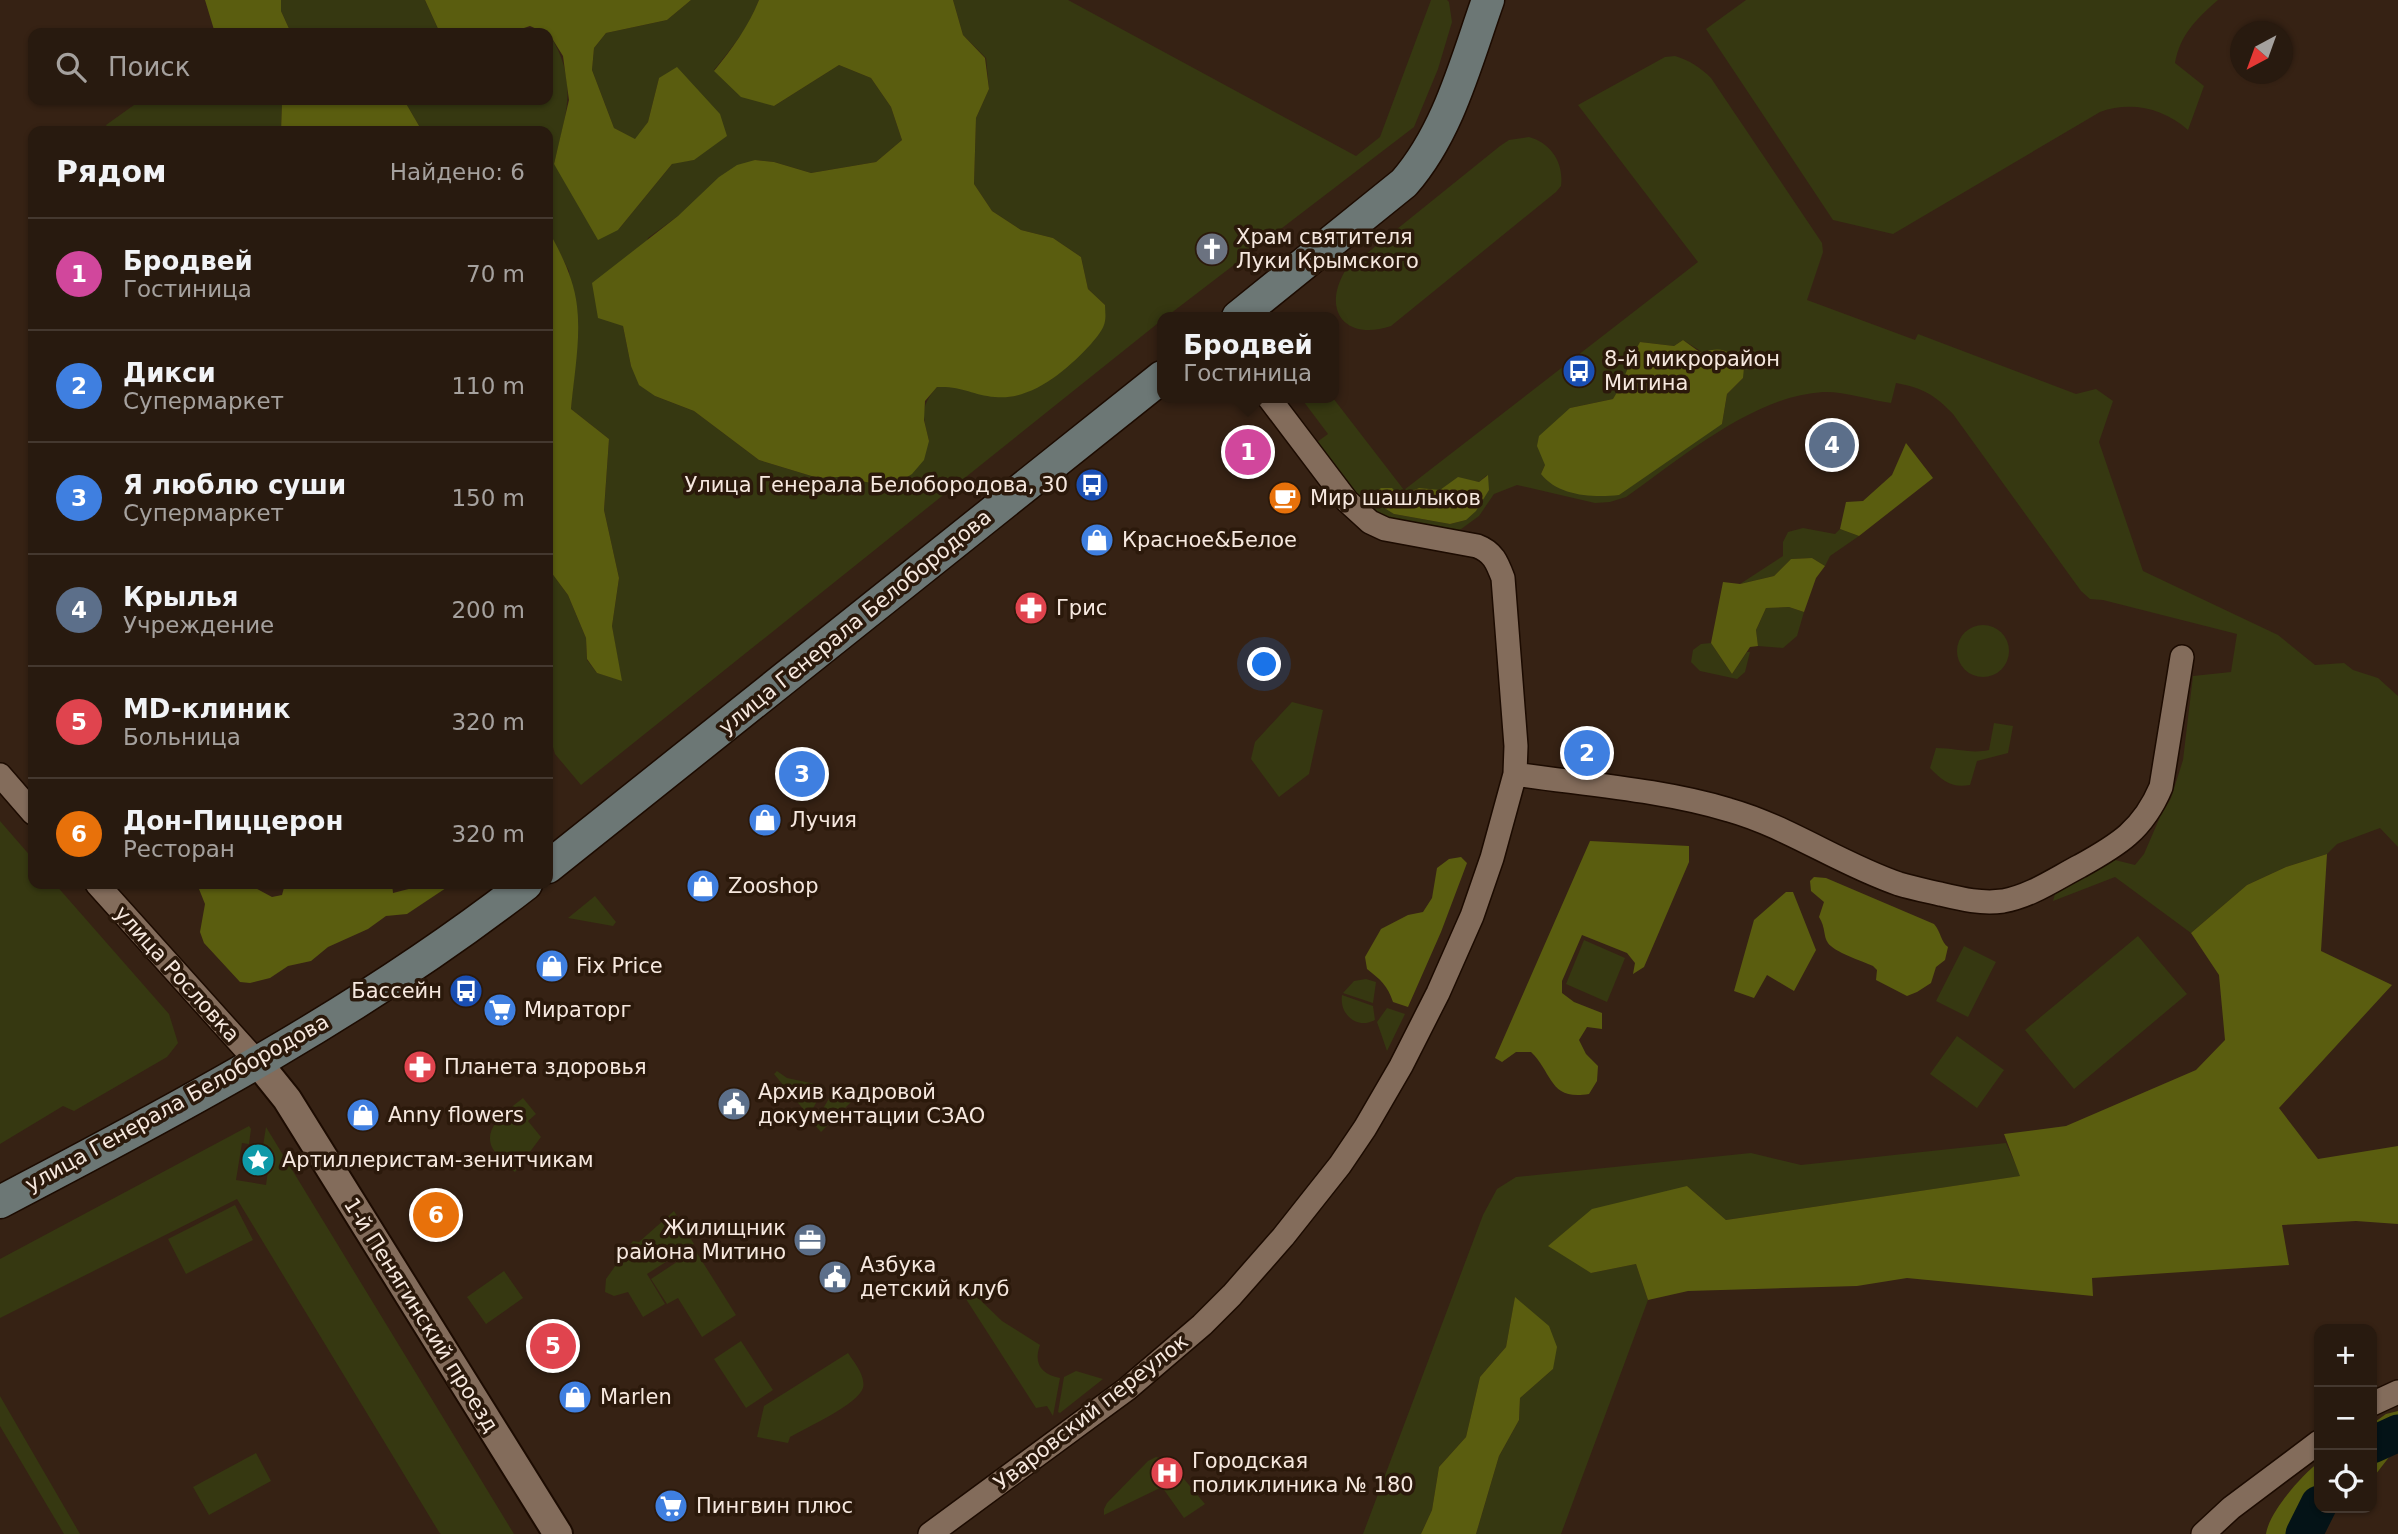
<!DOCTYPE html>
<html lang="ru">
<head>
<meta charset="utf-8">
<style>
  body { margin:0; font-family:"DejaVu Sans",sans-serif; background:#302318; color:#f1f3f6 }
  .controls { position:absolute; right:21px; bottom:21px; display:grid; overflow:hidden; border-radius:14px; box-shadow:0 2px 5px #0004 }
  .controls button { width:63px; height:63px; display:grid; place-items:center; padding:0; border:0; border-bottom:2px solid #44382f; background:#281a0f; color:#f1f3f6; font:35px sans-serif }
  .compass { position:absolute; left:2230px; top:21px; width:63px; height:63px; border-radius:50%; background:#281a0f; box-shadow:0 2px 5px #0004; rotate:221deg }
  .you { position:absolute; left:1265px; top:665px; width:24px; height:24px; margin:-18px; border:5px solid #fff; border-radius:50%; background:#1a73e8; box-shadow:0 0 0 10px #1a73e833 }
  .badge { display:grid; place-items:center; width:46px; height:46px; border-radius:50%; background:#54cdc7; color:#fff; font-size:23px; font-weight:700 }
  .pin { position:absolute; translate:-50% -50%; border:4px solid #fff; box-shadow:0 2px 7px #0006 }
  .popup { position:absolute; left:1157px; top:312px; width:182px; height:91px; box-sizing:border-box; display:grid; place-content:center; border-radius:14px; background:#281a0f; filter:drop-shadow(0 2px 5px #0005); font-size:23px; white-space:nowrap; color:#a5a19e }
  .popup b { font-size:26px; color:#f1f3f6 }
  .popup::after { content:''; position:absolute; left:50%; top:100%; margin-left:-14px; border:14px solid transparent; border-top-color:#281a0f }
  .list { margin:0; padding:0; list-style:none }
  h2 { display:flex; justify-content:space-between; align-items:center; height:91px; margin:0; padding:0 28px; font-size:30px }
  h2 small { font-size:23px; font-weight:400; color:#a5a19e }
  .list li { display:grid; grid-template-columns:46px 1fr auto; gap:21px; align-items:center; box-sizing:border-box; height:112px; padding:0 28px; border-top:2px solid #44382f }
  .list b { display:block; font-size:26px; white-space:nowrap }
  .list p { margin:0; font-size:23px; white-space:nowrap; color:#a5a19e }
  .list em { font-size:23px; font-style:normal; color:#a5a19e }
  .icon { flex:none; width:38px; height:38px; fill:none; stroke:currentColor; stroke-width:2; stroke-linecap:round; stroke-linejoin:round }
  .map { position:relative; flex:none; width:2398px; height:1534px; overflow:hidden }
  .search { position:absolute; background:#281a0f; box-shadow:0 2px 5px #0004; left:28px; top:28px; width:525px; height:77px; display:flex; align-items:center; gap:18px; box-sizing:border-box; padding:0 24px; border-radius:14px; color:#a5a19e; font-size:26px }
  .panel { position:absolute; background:#281a0f; box-shadow:0 2px 5px #0004; left:28px; top:126px; width:525px; height:763px; border-radius:14px }
  .map>svg:first-child { display:block }
  .green { fill:#363811; fill-rule:evenodd }
  .forest { fill:#5a5d0f }
  .lines { fill:none; stroke-linecap:round; stroke-linejoin:round }
  .river { stroke:#041317; stroke-width:37 }
  .minor-casing { stroke:#1c0b01; stroke-width:26 }
  .tertiary-casing { stroke:#1c0b01; stroke-width:32 }
  .secondary-casing { stroke:#1c0b01; stroke-width:35 }
  .minor { stroke:#836c5b; stroke-width:23 }
  .tertiary { stroke:#836c5b; stroke-width:28 }
  .secondary { stroke:#6c7775; stroke-width:32 }
  .labels { text-anchor:middle; stroke-width:7; stroke-linejoin:round; paint-order:stroke }
  .poi-label { font-size:21px; fill:#f6e8df; stroke:#2b190b; text-anchor:start }
  .street-label { font-size:21px; fill:#f6e8df; stroke:#2b190b }
</style>
</head>
<body>
<div class="map">
<svg width="2398" height="1534" viewBox="0 0 2398 1534">
  <rect width="100%" height="100%" fill="#362214"/>
  <!-- green -->
  <path class="green" d="M281,0H425L440,33H291L281,11Z
    M691,0H759C749,27 732,48 714,70L774,106L839,65L871,78L891,107L902,140L876,162L811,173L774,162L755,160L648,238L623,326L631,366L655,396L694,411L759,460L818,478L838,477L877,484L929,441C923,415 919,408 937,387H957L995,397L1015,396L1034,388L1052,379L1105,305L1088,289L1081,257L1053,238L1021,230L992,211L974,184L976,118L989,89L986,58L963,35L953,0H1068L1356,156L1380,137L1431,0H1447L1449,2L1452,22L1438,69L1414,127L1166,317H1162V320L581,785L555,754L548,730V568L568,595L586,638L587,660L597,673L621,680L612,626L619,578L604,510L609,439L571,409L577,339L569,271L548,230V131H422L404,100H548V34L550,35C579,83 566,113 554,164L618,230L673,163L694,160L659,78L648,122L636,140L614,128L592,70L594,48L606,33L667,20Z
    M1746,0H2218C2196,19 2180,35 2175,63L2204,86L2188,130C2163,108 2131,101 2100,112L1893,234L1833,220L1706,29Z
    M1675,56C1689,60 1701,68 1711,78L1822,243L1823,252L1807,300L1915,340L1918,334L2076,394L2096,389L2113,401L2099,442L2143,571L2278,635L2315,665L2344,663L2353,670L2378,678L2398,696V847L2380,828L2337,844L2327,854L2286,867L2247,885L2191,933L2115,877L2053,901L2055,894L2094,868L2115,860L2135,865L2144,854L2160,817L2171,798L2183,760L2193,676L2231,672L2237,634L2103,600L2090,599L2081,591L1953,414C1935,395 1923,388 1896,383L1891,403C1871,400 1842,391 1823,392C1753,396 1682,458 1626,497L1610,502L1595,503L1517,485L1494,494L1479,516L1457,532C1439,529 1420,528 1403,524C1361,514 1341,474 1317,442L1328,434L1301,398H1333L1404,490L1698,262L1578,105L1665,57ZM1683,340L1743,378L1727,394L1722,424L1541,474L1570,408L1613,399L1625,381L1629,360L1640,342L1674,346ZM1487,475L1466,520L1450,524L1394,514L1399,496L1419,488L1441,491L1458,478L1479,482Z
    M141,100H280L282,103L281,131H110L106,125Z
    M1529,137C1551,143 1564,163 1561,186L1556,192L1391,326C1347,341 1321,312 1345,271L1500,146L1509,140Z
    M1803,528L1835,534L1840,529L1859,536L1830,556L1825,566L1812,558L1791,559L1774,576L1740,584L1783,556V542L1788,532Z
    M1789,607L1804,612L1797,636L1783,648L1758,646L1756,630L1766,608Z
    M1957 651a26 26 0 1 1 52 0a26 26 0 1 1-52 0Z
    M1711,643L1732,674L1747,652H1750L1745,672L1737,679L1700,671L1691,662L1693,650L1701,644Z
    M1292,702L1323,710L1309,774L1279,797L1251,759L1255,742Z
    M1994,723L2013,726L2008,753L1977,761L1970,785C1951,788 1943,781 1930,768L1936,748C1955,748 1971,754 1989,750Z
    M0,821L33,859V884H55L169,1014L178,1043L167,1057L74,1111L63,1106L0,1144Z
    M595,896L616,922L613,926L568,918Z
    M2138,936L2187,994L2074,1089L2025,1030Z
    M1584,940L1625,958L1607,1002L1566,984Z
    M1964,946L1996,962L1968,1017L1936,1001Z
    M1366,979L1376,982L1373,1003L1343,993L1354,981Z
    M1342,995L1373,1006L1375,1020C1357,1030 1339,1014 1342,995Z
    M1387,1008L1405,1014L1387,1051L1377,1022Z
    M1957,1036L2004,1070L1977,1108L1930,1074Z
    M777,1071L787,1078L825,1086L809,1116L774,1074Z
    M834,1090L857,1096L821,1132L814,1124Z
    M523,1098L536,1114L528,1121L541,1137L515,1172C505,1166 501,1161 495,1152C478,1130 508,1110 523,1098Z
    M249,1126L251,1129L249,1144L242,1143L236,1180L266,1185L271,1148L263,1146L266,1127L514,1534H441L439,1532L237,1199L0,1318V1259Z
    M2006,1143L2021,1176L1726,1220L1687,1186L1591,1273L1636,1264L1648,1300L1561,1534H1476L1499,1456L1519,1420L1520,1398L1553,1369L1515,1298L1506,1347L1480,1377L1466,1437L1439,1467L1432,1510L1421,1534H1363L1483,1215L1497,1189L1516,1177L1751,1153L1801,1165Z
    M235,1205L253,1240L186,1274L168,1239Z
    M674,1211L694,1244L647,1274L665,1304L643,1317L628,1292L614,1296L605,1292L606,1279L633,1241L639,1242Z
    M695,1250L736,1315L702,1337L678,1298L667,1304L651,1279Z
    M504,1271L523,1298L486,1324L467,1297Z
    M974,1294L1002,1321L1040,1345C1033,1364 1042,1375 1060,1378L1053,1416L1047,1406L1036,1408L966,1299Z
    M741,1341L773,1390L746,1408L714,1359Z
    M848,1353C854,1362 866,1376 863,1388C858,1404 806,1428 790,1437L788,1443L757,1437L764,1406Z
    M1076,1371L1103,1379L1060,1413L1058,1412L1064,1377Z
    M0,1396L80,1534H64L0,1426Z
    M256,1453L271,1481L209,1515L193,1487Z
    M1156,1457L1168,1460L1205,1504L1184,1518L1162,1487L1104,1515V1509L1107,1503L1148,1461Z"/>
  <!-- forest -->
  <path class="forest" d="M205,0H281V11L291,33H215Z
    M425,0H691L667,20L606,33L594,48L592,70L614,128L635,139L648,122L659,78L677,67L720,114L727,136L694,160L672,164L618,230L598,240L554,164L569,100L563,56L550,35L530,26L509,33H440Z
    M759,0H953L963,35L985,58L989,89L976,118L974,184L992,211L1021,230L1053,238L1081,257L1088,289L1105,305C1105,310 1106,316 1105,321C1104,329 1096,338 1091,344C1068,369 1032,401 995,397C972,395 963,386 937,387L925,401L924,420L929,441L924,460L912,474L896,484H877L838,477L818,478L759,460L694,411L655,396L639,385L631,366L623,326L598,318L592,283L678,216L719,177L737,165L755,160L774,162L811,173L876,162L902,140L891,107L871,78L839,65L774,106L741,97L714,71C732,49 748,27 759,0Z
    M280,100H404L422,131H281L282,103Z
    M548,230C561,253 574,279 577,306C581,339 574,375 571,409L609,439L604,510L619,578L612,626L622,681L597,673L587,659L586,638L568,595L548,568Z
    M1683,340L1701,353C1724,345 1728,351 1744,367L1743,378L1727,394L1722,424L1619,495C1593,498 1558,496 1541,474L1545,465L1537,446L1539,436L1570,408L1613,399C1626,379 1628,362 1640,342L1674,346Z
    M1906,443L1933,478L1859,536L1840,529L1846,502L1863,501L1892,475Z
    M1488,475L1489,490L1476,511L1466,520L1450,524L1394,514L1378,504L1373,494L1381,488H1392L1399,496L1419,488L1440,490L1458,477L1479,482Z
    M1812,558L1825,566L1816,578L1804,612L1789,607L1766,608L1756,630L1758,646L1750,647L1732,674L1711,643L1723,582L1740,584L1774,576L1791,559Z
    M1590,841L1689,846V862L1644,967L1633,974L1635,963L1627,953L1582,935L1562,981V993L1574,1002L1602,1013V1029L1587,1027L1579,1040L1586,1054L1598,1066L1597,1081L1589,1094C1549,1101 1553,1073 1531,1052H1516L1502,1062L1495,1058Z
    M2327,854L2321,951L2392,985L2279,1108L2318,1159L2398,1146V1224L2356,1221L2282,1225L2289,1265L2092,1278L2093,1296L1907,1278L1857,1286L1688,1291L1648,1300L1636,1264L1591,1273L1548,1246L1592,1209L1687,1186L1726,1220L2020,1176L2004,1134L2066,1126L2196,1070L2225,1040L2219,975L2191,933L2247,885L2286,867Z
    M1461,857L1467,863L1441,932L1408,1007L1393,1002C1388,986 1380,979 1367,969L1365,957L1381,929L1408,915L1423,912L1432,898L1437,868L1449,859Z
    M1814,877L1826,878L1934,924C1941,932 1941,942 1948,947L1945,960L1936,967L1931,983L1917,992L1907,996L1876,980L1877,970L1873,966C1862,961 1834,952 1828,943C1823,936 1826,928 1819,917L1824,902L1811,891L1810,881Z
    M197,884H248L272,897L282,895L285,884H392L393,893L428,884H452L407,914L386,916L368,929L328,947L311,961L288,966L270,978L250,983L240,982L204,943L200,932L205,904Z
    M1786,892H1793L1816,950L1794,991L1767,975L1754,998L1734,991L1754,920Z
    M1515,1297L1549,1326L1557,1347L1553,1369L1520,1398L1519,1420L1499,1456L1476,1534H1421L1432,1510L1439,1467L1466,1437L1480,1377L1506,1347Z
    M2398,1411V1451L2393,1452L2372,1479V1424L2386,1414Z
    M2319,1462V1508H2343L2329,1516L2319,1534H2266C2269,1512 2302,1475 2319,1462Z"/>
  <g class="lines">
    <!-- river -->
    <path class="river" d="M2372,1445L2398,1433
      M2304,1534L2319,1504"/>
    <defs>
      <path id="minor" d="M1515,774C1583,784 1664,790 1729,810C1789,827 1840,864 1899,884C1912,888 1927,891 1940,894C1961,899 1981,904 2003,901C2031,896 2055,879 2080,866C2118,845 2143,830 2161,787L2182,657
        M0,775L33,813
        M97,884L258,1063
        M2372,1404L2398,1392
        M930,1534L1127,1389L1202,1325L1232,1295L1283,1237L1340,1165L1365,1128L1401,1066L1438,993L1472,916L1492,858L1515,774L1516,746L1503,578C1497,562 1493,552 1477,546L1385,529L1370,522L1347,501L1269,398
        M2203,1534L2231,1508L2319,1442"/>
      <path id="tertiary" d="M258,1063L287,1099L558,1534"/>
      <path id="secondary" d="M1238,317L1404,183C1448,133 1466,62 1488,0
        M548,867L1162,377
        M0,1202C182,1107 364,1010 526,884"/>
    </defs>
    <!-- minor casing -->
    <use href="#minor" class="minor-casing"/>
    <!-- tertiary casing -->
    <use href="#tertiary" class="tertiary-casing"/>
    <!-- secondary casing -->
    <use href="#secondary" class="secondary-casing"/>
    <!-- minor -->
    <use href="#minor" class="minor"/>
    <!-- tertiary -->
    <use href="#tertiary" class="tertiary"/>
    <!-- secondary -->
    <use href="#secondary" class="secondary"/>
  </g>
  <!-- icons -->
  <defs>
    <symbol id="church-disc" viewBox="-11 -11 22 22"><circle r="9.5" fill="#6b7280" stroke="#2b190b"/><path d="M-1.2-6h2.4v3.5h3.3v2.4h-3.3V6h-2.4V-.1h-3.3v-2.4h3.3Z" fill="#fff"/></symbol>
    <symbol id="bus-disc" viewBox="-11 -11 22 22"><circle r="9.5" fill="#1a4fb4" stroke="#2b190b"/><path d="M-5-6H5V4H4V6H2V4H-2V6H-4V4H-5ZM-3.5-4V0h7V-4ZM-3.5 1.2v1.5H-2V1.2ZM2 1.2v1.5H3.5V1.2Z" fill="#fff"/></symbol>
    <symbol id="cafe-disc" viewBox="-11 -11 22 22"><circle r="9.5" fill="#e8710a" stroke="#2b190b"/><path d="M-5.5-4.5H6V0H3Q3 3.5 0 3.5H-2.5Q-5.5 3.5-5.5 0ZM3-3.2v2h1.7v-2ZM-6 4.5H4V6H-6Z" fill="#fff"/></symbol>
    <symbol id="shop-disc" viewBox="-11 -11 22 22"><circle r="9.5" fill="#3f7fe0" stroke="#2b190b"/><path d="M-5-2.5h2.3a2.7 3.5 0 0 1 5.4 0H5L5.5 6h-11ZM-1.5-2.5h3a1.5 2.3 0 0 0-3 0Z" fill="#fff"/></symbol>
    <symbol id="pharmacy-disc" viewBox="-11 -11 22 22"><circle r="9.5" fill="#e0444e" stroke="#2b190b"/><path d="M-2-6h4v4h4v4h-4v4h-4v-4h-4v-4h4Z" fill="#fff"/></symbol>
    <symbol id="supermarket-disc" viewBox="-11 -11 22 22"><circle r="9.5" fill="#3f7fe0" stroke="#2b190b"/><path d="M-6-5.5h2.5l.6 2H6L4.5 2H-2.5L-4.4-4H-6ZM-1.5 3.2a1.3 1.3 0 1 0 .1 0ZM3 3.2a1.3 1.3 0 1 0 .1 0Z" fill="#fff"/></symbol>
    <symbol id="civic-disc" viewBox="-11 -11 22 22"><circle r="9.5" fill="#5c6f8a" stroke="#2b190b"/><path d="M-.6-6.5H3V-4.5H.6V-3L4-1V1h2V6H-6V1h2V-1L-.6-3ZM-1.2 2.5V6h2.4V2.5Z" fill="#fff"/></symbol>
    <symbol id="sight-disc" viewBox="-11 -11 22 22"><circle r="9.5" fill="#0f9aa8" stroke="#2b190b"/><path d="M0-6L1.8-2.2L6-1.7L2.9 1.2L3.7 5.4L0 3.3L-3.7 5.4L-2.9 1.2L-6-1.7L-1.8-2.2Z" fill="#fff"/></symbol>
    <symbol id="office-disc" viewBox="-11 -11 22 22"><circle r="9.5" fill="#5c6f8a" stroke="#2b190b"/><path d="M-6-3h4V-5.5h4V-3h4V5H-6ZM-1-4.5V-3h2v-1.5ZM-6 0V1H6V0Z" fill="#fff"/></symbol>
    <symbol id="hospital-disc" viewBox="-11 -11 22 22"><circle r="9.5" fill="#e0444e" stroke="#2b190b"/><path d="M-5-5h3v3.5h4V-5h3V5h-3V1.5h-4V5h-3Z" fill="#fff"/></symbol>
  </defs>
  <g fill-rule="evenodd">
    <use href="#church-disc" x="1193" y="230" width="38" height="38"/>
    <use href="#bus-disc" x="1560" y="352" width="38" height="38"/>
    <use href="#bus-disc" x="1073" y="466" width="38" height="38"/>
    <use href="#cafe-disc" x="1266" y="479" width="38" height="38"/>
    <use href="#shop-disc" x="1078" y="521" width="38" height="38"/>
    <use href="#pharmacy-disc" x="1012" y="589" width="38" height="38"/>
    <use href="#shop-disc" x="746" y="801" width="38" height="38"/>
    <use href="#shop-disc" x="684" y="867" width="38" height="38"/>
    <use href="#shop-disc" x="533" y="947" width="38" height="38"/>
    <use href="#bus-disc" x="447" y="972" width="38" height="38"/>
    <use href="#supermarket-disc" x="481" y="991" width="38" height="38"/>
    <use href="#pharmacy-disc" x="401" y="1048" width="38" height="38"/>
    <use href="#civic-disc" x="715" y="1085" width="38" height="38"/>
    <use href="#shop-disc" x="344" y="1096" width="38" height="38"/>
    <use href="#sight-disc" x="239" y="1141" width="38" height="38"/>
    <use href="#office-disc" x="791" y="1221" width="38" height="38"/>
    <use href="#civic-disc" x="816" y="1258" width="38" height="38"/>
    <use href="#shop-disc" x="556" y="1378" width="38" height="38"/>
    <use href="#hospital-disc" x="1148" y="1454" width="38" height="38"/>
    <use href="#supermarket-disc" x="652" y="1487" width="38" height="38"/>
  </g>
  <g class="labels">
    <!-- poi labels -->
    <g class="poi-label">
      <text x="1236" y="244">Храм святителя<tspan x="1236" dy="24">Луки Крымского</tspan></text>
      <text x="1604" y="366">8-й микрорайон<tspan x="1604" dy="24">Митина</tspan></text>
      <text x="1068" y="492" text-anchor="end">Улица Генерала Белобородова, 30</text>
      <text x="1310" y="505">Мир шашлыков</text>
      <text x="1122" y="547">Красное&amp;Белое</text>
      <text x="1056" y="615">Грис</text>
      <text x="790" y="827">Лучия</text>
      <text x="728" y="893">Zooshop</text>
      <text x="576" y="973">Fix Price</text>
      <text x="442" y="998" text-anchor="end">Бассейн</text>
      <text x="524" y="1017">Мираторг</text>
      <text x="444" y="1074">Планета здоровья</text>
      <text x="758" y="1099">Архив кадровой<tspan x="758" dy="24">документации СЗАО</tspan></text>
      <text x="388" y="1122">Anny flowers</text>
      <text x="282" y="1167">Артиллеристам-зенитчикам</text>
      <text x="786" y="1235" text-anchor="end">Жилищник<tspan x="786" dy="24">района Митино</tspan></text>
      <text x="860" y="1272">Азбука<tspan x="860" dy="24">детский клуб</tspan></text>
      <text x="600" y="1404">Marlen</text>
      <text x="1192" y="1468">Городская<tspan x="1192" dy="24">поликлиника № 180</tspan></text>
      <text x="696" y="1513">Пингвин плюс</text>
    </g>
    <!-- street labels -->
    <g class="street-label">
      <text transform="translate(855 622) rotate(-39)" y="7">улица Генерала Белобородова</text>
      <text transform="translate(177 974) rotate(48)" y="7">улица Рословка</text>
      <text transform="translate(177 1103) rotate(-29)" y="7">улица Генерала Белобородова</text>
      <text transform="translate(421 1315) rotate(58)" y="7">1-й Пенягинский проезд</text>
      <text transform="translate(1091 1412) rotate(-38)" y="7">Уваровский переулок</text>
    </g>
  </g>
</svg>
<div class="controls">
<button>+</button>
<button>−</button>
<button><svg class="icon" aria-label="locate" viewBox="0 0 24 24"><circle cx="12" cy="12" r="6"/><path d="M12 2v4M12 18v4M2 12h4M18 12h4"/></svg></button>
</div>
<svg class="compass" viewBox="-18 -18 36 36"><path d="M0-13l5 13h-10z" fill="#e53935"/><path d="M0 13l5-13h-10z" fill="#a5a19e"/></svg>
<div class="you"></div>
<div class="pin badge" style="left:1248px;top:452px;background:#d1479c">1</div>
<div class="popup"><b>Бродвей</b>Гостиница</div>
<div class="pin badge" style="left:1587px;top:753px;background:#3f7fe0">2</div>
<div class="pin badge" style="left:802px;top:774px;background:#3f7fe0">3</div>
<div class="pin badge" style="left:1832px;top:445px;background:#5c6f8a">4</div>
<div class="pin badge" style="left:553px;top:1346px;background:#e0444e">5</div>
<div class="pin badge" style="left:436px;top:1215px;background:#e8710a">6</div>
<div class="search"><svg class="icon" aria-label="search" viewBox="0 0 24 24"><circle cx="10" cy="10" r="6"/><path d="M15 15l6 6"/></svg>Поиск</div>
<section class="panel">
<h2>Рядом<small>Найдено: 6</small></h2>
<ul class="list">
<li><span class="badge" style="background:#d1479c">1</span><div><b>Бродвей</b><p>Гостиница</p></div><em>70 m</em></li>
<li><span class="badge" style="background:#3f7fe0">2</span><div><b>Дикси</b><p>Супермаркет</p></div><em>110 m</em></li>
<li><span class="badge" style="background:#3f7fe0">3</span><div><b>Я люблю суши</b><p>Супермаркет</p></div><em>150 m</em></li>
<li><span class="badge" style="background:#5c6f8a">4</span><div><b>Крылья</b><p>Учреждение</p></div><em>200 m</em></li>
<li><span class="badge" style="background:#e0444e">5</span><div><b>MD-клиник</b><p>Больница</p></div><em>320 m</em></li>
<li><span class="badge" style="background:#e8710a">6</span><div><b>Дон-Пиццерон</b><p>Ресторан</p></div><em>320 m</em></li>
</ul>
</section>
</div>
</body>
</html>
